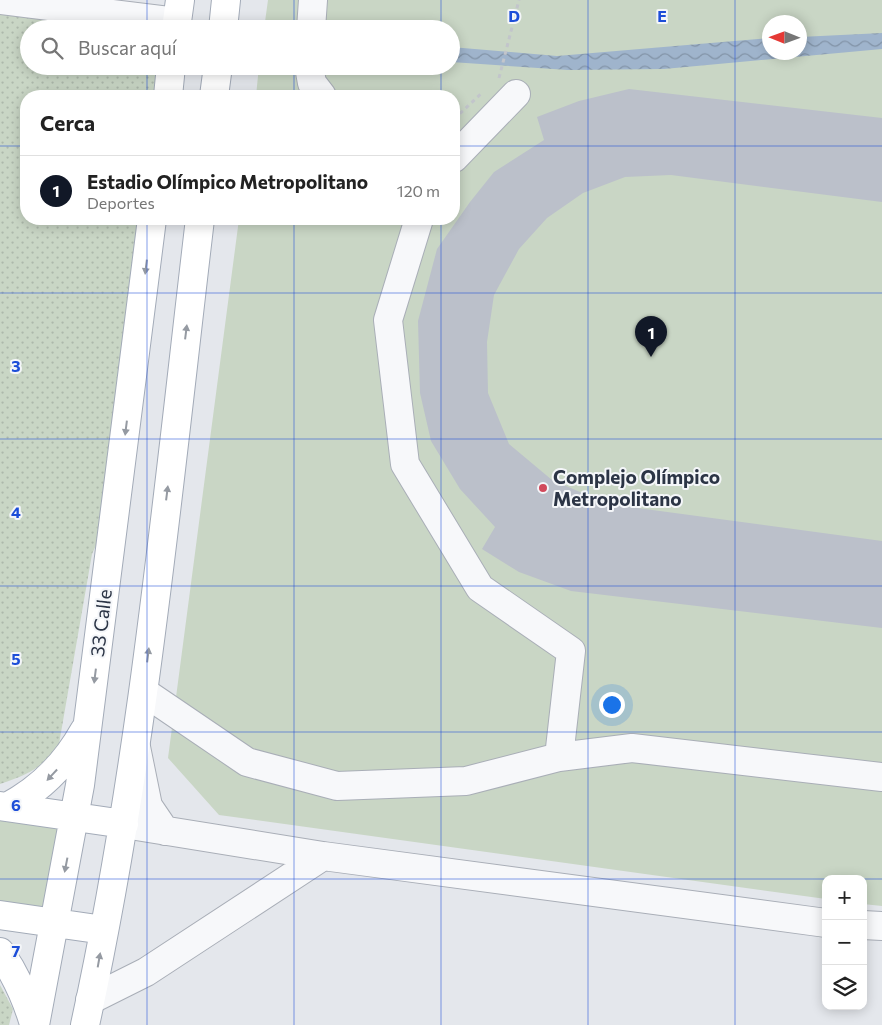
<!DOCTYPE html>
<html lang="es">
<head>
<meta charset="utf-8">
<style>
  body { margin:0; font-family:Commissioner,sans-serif; background:#f2f2f2; color:#222 }
  .controls { position:absolute; right:15px; bottom:15px; display:grid; overflow:hidden; border-radius:10px; box-shadow:0 2px 12px #0003 }
  .controls button { width:45px; height:45px; display:grid; place-items:center; padding:0; border:0; border-bottom:1px solid #e0e0e0; background:#fff; color:#222; font:25px sans-serif }
  .compass { position:absolute; left:762px; top:15px; width:45px; height:45px; border-radius:50%; background:#fff; box-shadow:0 2px 12px #0003; rotate:271deg }
  .you { position:absolute; left:611px; top:704px; width:18px; height:18px; margin:-12px; border:4px solid #fff; border-radius:50%; background:#1a73e8; box-shadow:0 0 0 8px #1a73e833 }
  .badge { display:grid; place-items:center; width:32px; height:32px; border-radius:50%; background:#111827; color:#fff; font-size:16px; font-weight:700 }
  .pin { position:absolute; translate:-50% -41px; filter:drop-shadow(0 1px 2px #0008) }
  .pin::after { content:''; position:absolute; top:26px; width:18px; height:15px; background:inherit; clip-path:polygon(0 0,100% 0,50% 100%) }
  .list { margin:0; padding:0; list-style:none }
  h2 { display:flex; justify-content:space-between; align-items:center; height:65px; margin:0; padding:0 20px; font-size:21px }
  h2 small { font-size:16px; font-weight:400; color:#767676 }
  .list li { display:grid; grid-template-columns:32px 1fr auto; gap:15px; align-items:center; box-sizing:border-box; height:70px; padding:0 20px; border-top:1px solid #e0e0e0 }
  .list b { display:block; font-size:19px; white-space:nowrap }
  .list p { margin:0; font-size:16px; white-space:nowrap; color:#767676 }
  .list em { font-size:16px; font-style:normal; color:#767676 }
  .icon { flex:none; width:28px; height:28px; fill:none; stroke:currentColor; stroke-width:2; stroke-linecap:round; stroke-linejoin:round }
  .map { position:relative; flex:none; width:882px; height:1025px; overflow:hidden }
  .search { position:absolute; background:#fff; box-shadow:0 2px 12px #0003; left:20px; top:20px; width:440px; height:55px; display:flex; align-items:center; gap:12px; box-sizing:border-box; padding:0 18px; border-radius:28px; color:#767676; font-size:19px }
  .panel { position:absolute; background:#fff; box-shadow:0 2px 12px #0003; left:20px; top:90px; width:440px; height:135px; border-radius:20px }
  .map>svg:first-child { display:block }
  .grass { fill:url(#grass-dots) }
  .park { fill:#c9d6c5; fill-rule:evenodd }
  .water { fill:url(#water-waves) }
  .building { fill:#bbc0ca }
  .lines { fill:none; stroke-linecap:round; stroke-linejoin:round }
  .minor-casing { stroke:#a9aeb7; stroke-width:30 }
  .major-casing { stroke:#a3abb8; stroke-width:30 }
  .path { stroke:#c2c5cb; stroke-width:3; stroke-dasharray:4 4; stroke-linecap:butt }
  .minor { stroke:#f7f8fa; stroke-width:28 }
  .major { stroke:#fff; stroke-width:28 }
  .oneway { fill:#959aa2 }
  .grid { fill:none; stroke:#1d4ed8; stroke-width:1; stroke-opacity:0.55 }
  .poi-dot { fill:#d1495b; stroke:#f4f6f9; stroke-width:2 }
  .labels { text-anchor:middle; stroke-width:4; stroke-linejoin:round; paint-order:stroke }
  .poi-label { font-size:19px; font-weight:bold; fill:#2b3445; stroke:#f4f6f9; text-anchor:start }
  .street-label { font-size:19px; fill:#2b3445; stroke:#f4f6f9 }
  .grid-label { font-size:16px; text-anchor:middle; font-weight:bold; fill:#1d4ed8; stroke:#f4f6f9; stroke-width:4; stroke-linejoin:round; paint-order:stroke }
</style>
</head>
<body>
<div class="map">
<svg width="882" height="1025" viewBox="0 0 882 1025">
  <defs>
    <pattern id="grass-dots" width="8" height="8" patternUnits="userSpaceOnUse" patternTransform="scale(1.25)"><rect width="8" height="8" fill="#c9d6c5"/><path d="M2 2h.1M6 6h.1" fill="none" stroke="#adb8ab" stroke-width="1.8" stroke-linecap="round"/></pattern>
    <pattern id="water-waves" width="16" height="10" patternUnits="userSpaceOnUse" patternTransform="scale(1.25)"><rect width="16" height="10" fill="#9fb4cc"/><path d="M0 5q4-4 8 0t8 0" fill="none" stroke="#8293a7"/></pattern>
  </defs>
  <rect width="100%" height="100%" fill="#e4e7ec"/>
  <!-- grass -->
  <path class="grass" d="M0,14L139,29H29V66H158L154,96H26V219H142L109,517L92,554L59,744C40,769 30,774 0,784Z
    M0,985L13,1009L9,1025H0Z"/>
  <!-- park -->
  <path class="park" d="M268,0H882V906L863,904V879H826V899L219,815L168,758L239,219H454V96H256L259,66H451V29H264ZM770,22H800V52H770Z
    M0,809L73,819L56,918L0,910Z"/>
  <!-- water -->
  <path class="water" d="M882,33V49L664,69L568,70L451,62V47L557,56L769,38L770,52H800V37Z"/>
  <!-- building -->
  <path class="building" d="M629,89L882,118V202L671,175L625,177L583,193L547,218L519,249L494,295L487,342L488,393L509,444L552,480L608,504L882,541V628L571,591L519,572L482,549L495,527L460,489L431,441L420,393L418,321L437,249L470,202L494,172L544,140L537,117L579,101Z"/>
  <g class="lines">
    <defs>
      <path id="minor" d="M0,0L177,22
        M311,29L313,0
        M309,66L312,83L322,96
        M454,158L516,94
        M419,219L388,320L405,464L480,588L571,651L559,757
        M144,692L247,762L337,786L466,781L559,757L632,748L882,777
        M136,747L148,806L165,831
        M124,824L323,856L826,923
        M863,925L882,926
        M90,1000L146,972L323,856"/>
      <path id="major" d="M176,29L180,0
        M223,29L226,0
        M168,96L171,66
        M214,96L218,66
        M0,806L124,824
        M7,807C41,789 65,765 84,731
        M0,915L104,930
        M0,952C16,975 26,997 34,1024
        M35,1025L80,785L152,219
        M85,1025C143,760 168,488 200,219"/>
    </defs>
    <!-- minor casing -->
    <use href="#minor" class="minor-casing"/>
    <!-- major casing -->
    <use href="#major" class="major-casing"/>
    <!-- path -->
    <path class="path" d="M499,78L519,0
      M454,119L483,92"/>
    <!-- minor -->
    <use href="#minor" class="minor"/>
    <!-- major -->
    <use href="#major" class="major"/>
  </g>
  <!-- one-way arrows -->
  <defs><path id="oneway-solid" d="M-6-.8H1V-3.2L6.5 0L1 3.2V.8H-6Z" transform="scale(1.25)"/></defs>
  <g class="oneway">
    <use href="#oneway-solid" transform="translate(146 267) rotate(97)"/>
    <use href="#oneway-solid" transform="translate(186 332) rotate(-83)"/>
    <use href="#oneway-solid" transform="translate(126 428) rotate(97)"/>
    <use href="#oneway-solid" transform="translate(167 493) rotate(-83)"/>
    <use href="#oneway-solid" transform="translate(148 655) rotate(-83)"/>
    <use href="#oneway-solid" transform="translate(95 676) rotate(97)"/>
    <use href="#oneway-solid" transform="translate(52 775) rotate(133)"/>
    <use href="#oneway-solid" transform="translate(66 865) rotate(101)"/>
    <use href="#oneway-solid" transform="translate(99 960) rotate(-80)"/>
  </g>
  <!-- grid -->
  <path class="grid" d="M147,0V29M294,0V29M441,0V29M588,0V1025M735,0V1025M147,66V96M294,66V96M441,66V96M0,146H26M454,146H882M147,219V1025M294,219V1025M441,219V1025M0,293H882M0,439H882M0,586H882M0,732H882M0,879H882"/>
  <!-- markers -->
  <circle class="poi-dot" cx="543" cy="488" r="5"/>
  <g class="labels">
    <!-- poi labels -->
    <g class="poi-label">
      <text x="553" y="484">Complejo Olímpico<tspan x="553" dy="22">Metropolitano</tspan></text>
    </g>
    <!-- street labels -->
    <g class="street-label">
      <text transform="translate(101 623) rotate(-83)" y="7">33 Calle</text>
    </g>
  </g>
  <g class="grid-label">
    <text x="514" y="22">D</text>
    <text x="662" y="22">E</text>
    <text x="16" y="372">3</text>
    <text x="16" y="518">4</text>
    <text x="16" y="665">5</text>
    <text x="16" y="811">6</text>
    <text x="16" y="957">7</text>
  </g>
</svg>
<div class="controls">
<button>+</button>
<button>−</button>
<button><svg class="icon" aria-label="layers" viewBox="0 0 24 24"><path d="M12 4l9 5-9 5-9-5zM3 14l9 5 9-5"/></svg></button>
</div>
<svg class="compass" viewBox="-18 -18 36 36"><path d="M0-13l5 13h-10z" fill="#e53935"/><path d="M0 13l5-13h-10z" fill="#767676"/></svg>
<div class="you"></div>
<div class="pin badge" style="left:651px;top:357px">1</div>
<div class="search"><svg class="icon" aria-label="search" viewBox="0 0 24 24"><circle cx="10" cy="10" r="6"/><path d="M15 15l6 6"/></svg>Buscar aquí</div>
<section class="panel">
<h2>Cerca<small></small></h2>
<ul class="list">
<li><span class="badge">1</span><div><b>Estadio Olímpico Metropolitano</b><p>Deportes</p></div><em>120 m</em></li>
</ul>
</section>
</div>
</body>
</html>
